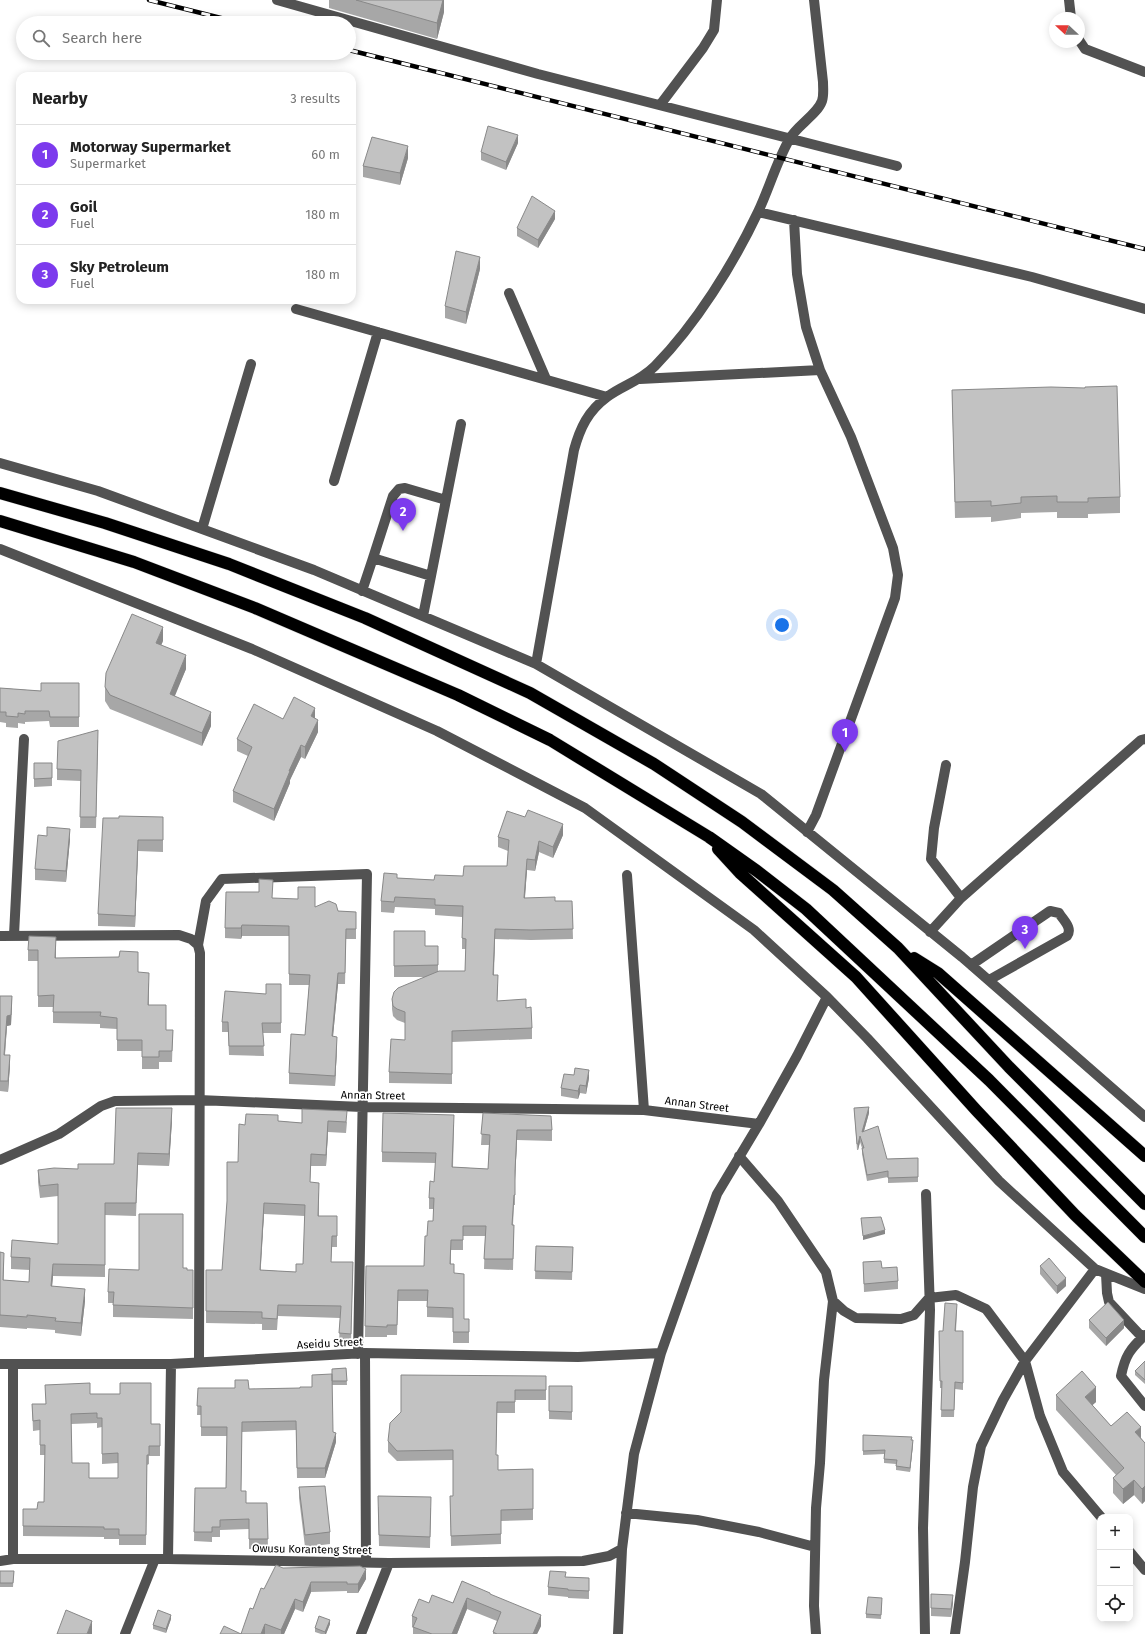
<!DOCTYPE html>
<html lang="en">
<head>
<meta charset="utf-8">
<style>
  body { margin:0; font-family:"Fira Sans",sans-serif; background:#f6f6f6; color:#222 }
  .controls { position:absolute; right:12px; bottom:12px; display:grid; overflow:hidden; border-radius:8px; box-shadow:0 2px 10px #0003 }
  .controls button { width:36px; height:36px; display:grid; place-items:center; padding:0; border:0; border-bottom:1px solid #e0e0e0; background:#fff; color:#222; font:20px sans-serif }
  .compass { position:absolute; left:1049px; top:12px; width:36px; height:36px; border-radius:50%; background:#fff; box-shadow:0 2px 10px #0003; rotate:292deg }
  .you { position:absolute; left:782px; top:625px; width:14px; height:14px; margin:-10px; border:3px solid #fff; border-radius:50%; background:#1a73e8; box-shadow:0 0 0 6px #1a73e833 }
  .badge { display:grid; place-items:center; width:26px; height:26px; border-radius:50%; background:#7c3aed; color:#fff; font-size:13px; font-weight:700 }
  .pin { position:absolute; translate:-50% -33px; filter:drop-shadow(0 1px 2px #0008) }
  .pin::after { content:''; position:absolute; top:21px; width:14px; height:12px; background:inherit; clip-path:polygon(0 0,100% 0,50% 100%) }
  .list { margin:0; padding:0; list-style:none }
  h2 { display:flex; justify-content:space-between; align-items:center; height:52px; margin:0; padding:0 16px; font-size:17px }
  h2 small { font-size:13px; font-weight:400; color:#767676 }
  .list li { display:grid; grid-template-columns:26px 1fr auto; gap:12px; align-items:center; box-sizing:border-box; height:60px; padding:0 16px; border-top:1px solid #e0e0e0 }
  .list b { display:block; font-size:15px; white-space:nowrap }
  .list p { margin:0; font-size:13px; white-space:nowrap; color:#767676 }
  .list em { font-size:13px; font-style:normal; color:#767676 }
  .icon { flex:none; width:22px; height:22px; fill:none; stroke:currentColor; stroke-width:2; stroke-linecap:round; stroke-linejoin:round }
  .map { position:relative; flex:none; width:1145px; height:1634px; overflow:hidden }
  .search { position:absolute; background:#fff; box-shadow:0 2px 10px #0003; left:16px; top:16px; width:340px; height:44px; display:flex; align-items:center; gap:10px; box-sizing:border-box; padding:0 14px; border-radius:22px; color:#767676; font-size:15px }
  .panel { position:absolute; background:#fff; box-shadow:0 2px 10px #0003; left:16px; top:72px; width:340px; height:232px; border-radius:12px }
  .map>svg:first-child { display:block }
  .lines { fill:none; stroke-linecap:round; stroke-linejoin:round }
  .highway-casing { stroke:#dbdbdb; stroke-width:13 }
  .minor { stroke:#525252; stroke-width:10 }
  .highway { stroke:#000; stroke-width:12 }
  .rail-casing { stroke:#000; stroke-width:4.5 }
  .rail { stroke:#fff; stroke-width:3; stroke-dasharray:9; stroke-linecap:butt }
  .wall { fill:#a7a7a7; fill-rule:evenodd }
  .shaded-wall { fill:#888 }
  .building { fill:#c2c2c2; stroke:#888; fill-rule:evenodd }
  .labels { text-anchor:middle; stroke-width:3.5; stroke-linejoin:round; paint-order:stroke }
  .street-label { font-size:11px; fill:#000; stroke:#fff }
</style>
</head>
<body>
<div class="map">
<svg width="1145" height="1634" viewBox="0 0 1145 1634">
  <rect width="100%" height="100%" fill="#fff"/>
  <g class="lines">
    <defs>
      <path id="highway" d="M0,493L105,523L229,564L365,618L530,693L654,764L742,822L833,890L898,948L1009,1067L1145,1204
        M0,521L134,562L255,608L458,695L550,740L709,837L757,871L806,909L989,1080L1145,1237
        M718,849L740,873L856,977L976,1110L1075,1215L1145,1282
        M914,958L938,973L1145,1156"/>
    </defs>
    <!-- highway casing -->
    <use href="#highway" class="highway-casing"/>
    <!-- minor -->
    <path class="minor" d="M277,0L538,74L897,166
      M1069,0L1071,18
      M1079,40L1085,49L1145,72
      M660,105L703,48L714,30L717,0
      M758,212L1032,277L1145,309
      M794,220L797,274L806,327L820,370L851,437L893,548L898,575L895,598L816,815L807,832
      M509,293L546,379
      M296,309L607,397
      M640,379L820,370
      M0,463L98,491L314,570L536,664L761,794L962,957L1145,1117
      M334,481L378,332
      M202,529L251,364
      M0,549L252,649L437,731L585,808L754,930L827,997L867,1038L999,1181L1095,1269L1145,1289
      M373,558L393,496L399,489L405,488L446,500
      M431,576L461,424
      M362,591L373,558L431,576L423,616
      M536,664L574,450C580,428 588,411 607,397C623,385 639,382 655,366C696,324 733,265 758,212C769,189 776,163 789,140C796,126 817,115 822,101C824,95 823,89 823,82L814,0
      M946,765L934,828L931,859L961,898
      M627,875L644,1110
      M930,932L961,898L1141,740L1145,739
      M14,935L24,739
      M0,936L179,935L191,939L198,945
      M971,965L1050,911L1059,913C1063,920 1073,928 1067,936L989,980
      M739,1156L778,1201L826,1272L833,1301L824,1380L820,1463L816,1508L814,1606L816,1634
      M0,1160L59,1134L101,1106L115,1101L199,1100L362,1107L644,1110L759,1124
      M1106,1274L1107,1293L1109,1302L1142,1337
      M833,1301L844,1311L856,1318L901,1319L914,1315L929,1298L956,1295L986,1309L1025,1361L1040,1416L1063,1472L1101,1517
      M1145,1335C1130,1349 1125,1356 1121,1376L1145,1406
      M365,1353L366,1562
      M199,1362L200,953L198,945L206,901L222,879L367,874L358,1354
      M0,1364H171L365,1353L578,1357L661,1353
      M626,1513L697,1520L759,1532L815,1547
      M1130,1552L1145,1570
      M13,1559V1364
      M168,1559L171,1364
      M0,1561L13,1559H168L389,1563L583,1561L609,1556L622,1549
      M125,1634L155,1559
      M361,1634L389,1563
      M618,1634L622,1549L634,1454L661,1353L717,1194L759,1124L797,1056L827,997
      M925,1634L923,1528L930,1310L926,1194
      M955,1634L965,1562L973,1487L981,1446L1003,1400L1025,1361L1095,1269"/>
    <!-- highway -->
    <use href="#highway" class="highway"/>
    <defs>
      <path id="rail" d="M149,0L241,23
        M349,50L1145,249"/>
    </defs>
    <!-- rail casing -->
    <use href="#rail" class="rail-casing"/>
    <!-- rail -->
    <use href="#rail" class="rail"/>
  </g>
  <!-- wall -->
  <path class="wall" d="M329,0H444V12L437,39L329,8Z
    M518,143L506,170L481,160V152Z
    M408,158L400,185L363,177V166Z
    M555,219L538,248L517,236V228Z
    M480,269L466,324L445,318V306Z
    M952,390L1120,497V513L1088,514V518H1057V512L1021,513V518L991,522V517L955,518Z
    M163,641L161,645L186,669L174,696L211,726L202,746L110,709L105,701V687Z
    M79,683V727H50L49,721L25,722V724L18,723V728L6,727V723L0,722V688L41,691Z
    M315,718L318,732L305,759L301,757L290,780V783L274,821L233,802V791L248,756L237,751V739L283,719Z
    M98,740L96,828H80L81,781L57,780V769Z
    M34,763H52V786L34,787Z
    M163,817V852L138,851L135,927L98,926V914L119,818Z
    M563,835L553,858L539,852L535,871L527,870L525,898L555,901H572L573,939L531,940L495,939L494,975L498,986L497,1001L526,1008L532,1028V1039L452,1042V1084L389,1083V1072L405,1040V1023L397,1020L393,1016L392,1009V999L424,977H394V931L425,946H438V971H465L466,949H462V917L435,915V909L395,907L394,913L381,912V901L397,878L434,880L463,876L507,866L508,851L498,847V837Z
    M70,839L66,882L35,880V869Z
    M273,898L315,907L338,911L356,912V939H346L345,984H338L333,1036L337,1047L335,1086L289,1084V1073L305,1035L309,985H289V936H242L241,939L225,938V928Z
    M56,948V958L138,963V972L149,984V1005L166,1030H173L172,1062H159V1069H142V1051H117V1029L100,1028V1024L53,1023V1007H38V961H28V950Z
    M281,984V1033H263L264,1056L229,1055L228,1032H222V1022L266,994Z
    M0,996L12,1007L11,1025L7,1026L5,1055L10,1065L8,1092L0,1091Z
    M589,1078L586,1094L580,1093L578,1099L561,1096V1088Z
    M854,1108L869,1113L864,1131L887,1159L918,1158V1182L888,1183V1177L867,1181L862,1154V1148L860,1142L858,1150H857Z
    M302,1109L347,1122L346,1133L328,1132L326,1166H311L310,1182L319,1194V1216H337V1247H332L331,1262H353L351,1345L339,1344L340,1318L278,1316L277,1330H262V1324L206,1323V1270H222L238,1162L245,1125L278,1121L302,1123ZM264,1214L305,1216L303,1264L296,1272L260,1270Z
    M483,1113L552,1130V1141L517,1140L515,1179V1205H514L513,1225H514L513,1270L484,1269L485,1236H463V1250H451V1264L454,1273L464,1319H469V1343H453V1318L427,1317V1301H398L397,1335H387V1337H365L366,1266H424L427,1236L433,1221L434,1209H429V1198L434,1182L436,1163L382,1162V1152L454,1125L453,1167L488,1169L489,1145H481Z
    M172,1120L169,1166L138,1165L136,1216L105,1215V1277L53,1276L52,1286L85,1301L81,1336L55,1333V1330L27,1328V1329L0,1327V1252L4,1265L3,1280L29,1282L30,1270L11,1269V1257L58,1244V1196L40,1198L38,1182V1170L78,1169L114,1164Z
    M536,1246L573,1247L572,1280L535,1279Z
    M863,1262L882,1268L898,1281V1289L864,1292Z
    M1040,1266L1066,1286L1057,1294L1040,1274Z
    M183,1268L187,1270H193V1319L113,1317V1303H108V1292L139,1270Z
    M957,1311L956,1331H963V1390L955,1389L954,1417H941L942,1388H940L939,1331H943Z
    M1089,1320L1124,1328L1106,1346L1089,1328Z
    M1145,1361V1384L1135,1375V1371Z
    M346,1368L347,1385H332V1369Z
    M312,1375L333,1432L336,1442L325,1478H297L296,1430L242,1432L241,1491L246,1503H267L268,1548L249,1549V1529L220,1530V1537H212V1542L194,1541L195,1488H226L227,1436H201V1415H197L198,1388L249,1389L300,1388L312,1387Z
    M546,1376V1400H515V1413H497L496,1455L498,1470L533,1469V1520L501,1521V1544L451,1546L450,1496H453V1460L397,1461L388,1452V1441Z
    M572,1386V1420L549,1419V1411Z
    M90,1394L151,1424H160V1456H149V1464L147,1465L146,1545H119V1539H104V1537L23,1536V1509H37L44,1502L45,1455H40V1430L33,1431L32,1404H45ZM97,1423V1428L102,1427V1464L118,1463V1478H89L72,1463L71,1424Z
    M1056,1395L1096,1402L1092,1405L1111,1426L1141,1438L1145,1443V1501L1142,1504L1134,1495L1123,1504L1113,1493V1478L1116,1475L1056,1410Z
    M863,1435L912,1440L913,1444L910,1472L896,1470V1464L884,1463V1454L863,1455Z
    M299,1487L330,1532V1544L305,1547L299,1498Z
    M378,1507L431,1508L430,1548L379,1546Z
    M283,1568L366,1579L358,1593H347V1591L311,1592L303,1612L295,1609L284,1634H241L253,1609L264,1589Z
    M0,1571H14L13,1587H0Z
    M566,1577L589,1578V1599L568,1598V1597L548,1595V1587Z
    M462,1581L490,1595L541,1626L537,1634H493V1632L497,1621L467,1609L457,1634H413V1628L412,1627V1616L429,1603H453Z
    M931,1594L953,1603L951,1617L931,1616Z
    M882,1602L881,1619L866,1618V1614Z
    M171,1619L166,1633L153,1629V1625Z
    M330,1624L326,1634H321L315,1632V1628Z"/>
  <!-- shaded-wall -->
  <path class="shaded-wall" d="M443,0H444V12L437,39V23Z
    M518,135V143L506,170V162Z
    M408,146V158L400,185V173Z
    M555,211V219L538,248V240Z
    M480,257V269L466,324V312Z
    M163,627V641L156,657V643Z
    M186,655V669L170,708V694Z
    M315,708V720L311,716Z
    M211,712V726L202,746V733Z
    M318,720V732L305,759V747Z
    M301,745V757L290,780V783L274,821V809L289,771Z
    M563,824V835L553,858V847Z
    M70,829V839L66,882V871Z
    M138,840V851L135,927V916Z
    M539,841V852L535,871V860Z
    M527,859V870L524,908V898Z
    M242,925V936L241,939V928Z
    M495,929V939L493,986V975Z
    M56,937V948L55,969V958Z
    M338,973V984L332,1047V1036Z
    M12,996L11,1025L7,1026L4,1065L7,1016Z
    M337,1037V1047L335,1086V1076Z
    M10,1055V1065L8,1092V1081Z
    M589,1070V1078L586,1094V1086Z
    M580,1085V1093L578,1099V1091Z
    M869,1107V1113L862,1138V1132Z
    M172,1108V1120L169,1166V1154Z
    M328,1121V1132L326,1166V1155Z
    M517,1130V1140L515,1181V1171Z
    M860,1136V1142L858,1150V1144Z
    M264,1203V1214L260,1282V1270Z
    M885,1230V1234L863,1240V1236Z
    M4,1253V1265L3,1292V1280Z
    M53,1264V1276L51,1298V1286Z
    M1066,1278V1286L1057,1294V1286Z
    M85,1289V1301L81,1336V1323Z
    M1124,1320V1328L1106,1346V1338Z
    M1096,1387V1402L1085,1412V1397Z
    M1141,1427V1442L1135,1432Z
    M336,1433V1442L325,1478V1468Z
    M913,1440V1444L910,1472V1468Z
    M1134,1480V1495L1123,1504V1489Z
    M1145,1486V1501L1142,1504V1489Z
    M366,1569V1579L358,1593V1584Z
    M311,1582V1592L303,1612V1602Z
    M953,1595V1603L951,1617V1609Z
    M467,1598V1609L457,1634H452Z
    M295,1599V1609L284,1634H281V1630Z
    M171,1615V1619L166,1633V1629Z
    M541,1615V1626L537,1634H533Z
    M330,1620V1624L326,1634H325V1632Z
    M92,1621V1634H87Z
    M265,1624V1634H261Z"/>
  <!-- building -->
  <path class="building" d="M356,0H443L437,23Z
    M488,126L518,135L506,162L481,152Z
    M372,137L408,146L400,173L363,166Z
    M532,196L555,211L538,240L517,228Z
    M456,251L480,257L466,312L445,306Z
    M1117,386L1120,497L1088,498V502H1057V496L1021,497V503L991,506V501L955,502L952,390L1051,387L1085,388V387Z
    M132,614L163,627L156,643L186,655L170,694L211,712L202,733L110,695L105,687L106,673Z
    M41,683H79V717H50L49,711H25V714L18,713V717L6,716V712H0V688L41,691Z
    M294,697L315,708L311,716L318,720L305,747L301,745L289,771H290L274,809L233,791L252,747L237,739L254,704L283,719Z
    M98,730L96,817H80L81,770L57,769L58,741Z
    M34,763H52V778L34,779Z
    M528,810L563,824L553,847L539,841L535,860L527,859L524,898L555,897V901H572L573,929L531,930L495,929L493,975H498L497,1001L526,999V1008L531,1007L532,1028L452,1031V1074L389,1072L391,1039L405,1040V1012L397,1009L393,1006L392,999L394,992L398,988L439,971H465L466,939L462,938L463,906L435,905V899L395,897L394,902L381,901L384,873L397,874V878L434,880L435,875L463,876L464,866H507L509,840L498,837L507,811L525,817Z
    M119,816L163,817V840H138L135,916L98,914L103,818H119Z
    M47,827L70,829L66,871L35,869L38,835L47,836Z
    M259,879L273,880L272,898L298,899V887H315V907L329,901L336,904L338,911L356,912V929H346L345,973H338L332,1036L337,1037L335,1076L289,1073L291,1034L305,1035L310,975L289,974V926L242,925L241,928H225L226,892H259Z
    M394,931H425V946H438V965L394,966Z
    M29,936L56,937L55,958L119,957L120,951L138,952V972L149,973L148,1005H166V1030H173L172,1051H159V1057H142V1040H117V1018L100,1016L101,1012H53L54,995L38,996V950H28Z
    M266,984H281V1023H262L264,1046H229L228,1022H222L225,991L266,994Z
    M0,996H12L11,1015L7,1016L4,1055H10L8,1081H0Z
    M575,1068L589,1070L586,1086L580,1085L578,1091L561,1088L564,1074L574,1075Z
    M869,1107L862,1132L878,1126L887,1159L918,1158V1177L888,1178V1171L867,1175L862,1148H864L860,1136L858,1144H857L854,1108Z
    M116,1108H172L169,1154L138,1153L136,1203H105V1265L53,1264L51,1286L85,1289L81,1323L55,1321L56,1318L27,1315V1317L0,1315V1252L4,1253L3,1280L29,1282L30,1258L11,1257L12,1240L58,1244V1184L40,1186L38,1170L54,1168L78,1169V1164H114Z
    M302,1109L347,1111L346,1122L328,1121L326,1155L311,1154L310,1182L319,1183L318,1216H337V1236H332L331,1262H353L351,1334L339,1333L341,1306L278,1305L277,1319L262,1318V1312L206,1311V1270H222L227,1201V1162H238L239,1124L245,1125L246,1114L278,1115V1121L302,1123ZM264,1203L305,1205L303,1264H296V1272L260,1270Z
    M383,1113L454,1115L452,1167L488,1169L490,1135L481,1134L483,1113L551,1116L552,1130H517L515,1171V1195H514L512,1225H514L513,1259H484L486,1226H463V1240H451L450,1264H454V1273L464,1274V1319H469V1332H453V1308L427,1307L428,1290H398L397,1325H387V1327L365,1326L366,1266H424L425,1236H427L428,1221H433L434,1198H429L430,1181L434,1182L436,1153L382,1152Z
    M139,1214H183V1268H187V1270H193V1308L113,1305L114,1292H108L109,1269L139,1270Z
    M881,1217L885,1230L863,1236L861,1218Z
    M536,1246L573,1247L572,1272L535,1271Z
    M1049,1258L1066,1278L1057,1286L1040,1266Z
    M881,1261L882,1268L897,1267L898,1281L864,1284L863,1262Z
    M1108,1302L1124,1320L1106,1338L1089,1320Z
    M945,1303L957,1304L955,1331H963V1383L955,1382L954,1410H941L942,1381H940L939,1331H943Z
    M1145,1361V1380L1135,1371Z
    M346,1368L347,1381H332V1369Z
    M1082,1371L1096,1387L1085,1397L1111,1426L1127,1412L1141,1427L1135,1432L1145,1443V1486L1142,1489L1134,1480L1123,1489L1113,1478L1124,1468L1056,1395Z
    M332,1374L333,1432L336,1433L325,1468H297L296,1421L242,1422L241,1491H246V1503H267L268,1539H249V1519L220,1520V1527H212V1532H194L195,1488H226L227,1427H201V1406H197L198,1388H235V1380H248L249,1389L300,1388V1387H312V1375Z
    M401,1375L546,1376V1390H515V1402H497L496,1455H498V1470L533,1469V1509L501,1510V1534L451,1536L450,1496H453V1450L397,1451L388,1441L390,1423L401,1412Z
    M90,1383V1394H120V1383H151V1424H160V1446H149V1455H147L146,1535H119V1529H104V1527L23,1526V1509H37L38,1502H44L45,1445H40V1420L33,1421L32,1404H46L45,1385ZM97,1413V1418H102V1454L118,1453V1478H89V1463H72L71,1414Z
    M549,1386H572V1412L549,1411Z
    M863,1435L912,1437L911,1440H913L910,1468L896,1466L897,1460L884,1459L885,1450L863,1451Z
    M325,1486L330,1532L305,1535L299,1487Z
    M378,1496L431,1497L430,1537L379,1535Z
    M276,1565L283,1568L360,1566L366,1569L358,1584H347V1582H311L303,1602L295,1599L281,1630L265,1624L261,1634H220L224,1626L241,1634L250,1608L253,1609L261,1588L264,1589Z
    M0,1571H14L13,1583H0Z
    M550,1571L566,1572L565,1577L589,1578V1591L568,1590V1589L548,1587Z
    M462,1581L490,1593V1594L541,1615L533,1634H497L493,1632L501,1612L467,1598L452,1634H432L413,1627L417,1618L412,1616L419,1599L429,1603L432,1595L453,1603Z
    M931,1594L953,1595L951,1609L931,1608Z
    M868,1597L882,1598L881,1615L866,1614Z
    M66,1610L92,1621L87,1634H57Z
    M158,1610L171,1615L166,1629L153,1625Z
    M319,1616L330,1620L325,1632L315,1628Z"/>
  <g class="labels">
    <!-- street labels -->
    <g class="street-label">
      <text transform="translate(373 1095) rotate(1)" y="4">Annan Street</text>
      <text transform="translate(697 1104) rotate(7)" y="4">Annan Street</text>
      <text transform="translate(330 1343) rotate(-3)" y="4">Aseidu Street</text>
      <text transform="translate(312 1549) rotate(1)" y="4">Owusu Koranteng Street</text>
    </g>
  </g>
</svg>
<div class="controls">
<button>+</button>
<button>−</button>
<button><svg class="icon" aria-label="locate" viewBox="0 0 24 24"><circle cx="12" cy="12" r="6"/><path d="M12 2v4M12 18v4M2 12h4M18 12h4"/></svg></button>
</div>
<svg class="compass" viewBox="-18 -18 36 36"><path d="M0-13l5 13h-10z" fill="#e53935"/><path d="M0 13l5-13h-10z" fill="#767676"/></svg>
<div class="you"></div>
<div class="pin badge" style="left:845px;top:752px">1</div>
<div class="pin badge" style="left:403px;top:531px">2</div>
<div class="pin badge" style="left:1025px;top:949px">3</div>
<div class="search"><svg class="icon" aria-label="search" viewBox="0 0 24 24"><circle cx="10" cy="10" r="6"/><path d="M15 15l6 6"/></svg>Search here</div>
<section class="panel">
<h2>Nearby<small>3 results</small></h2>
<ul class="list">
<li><span class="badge">1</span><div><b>Motorway Supermarket</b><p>Supermarket</p></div><em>60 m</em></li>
<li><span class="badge">2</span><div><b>Goil</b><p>Fuel</p></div><em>180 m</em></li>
<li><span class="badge">3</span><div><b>Sky Petroleum</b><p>Fuel</p></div><em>180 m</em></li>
</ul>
</section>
</div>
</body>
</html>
